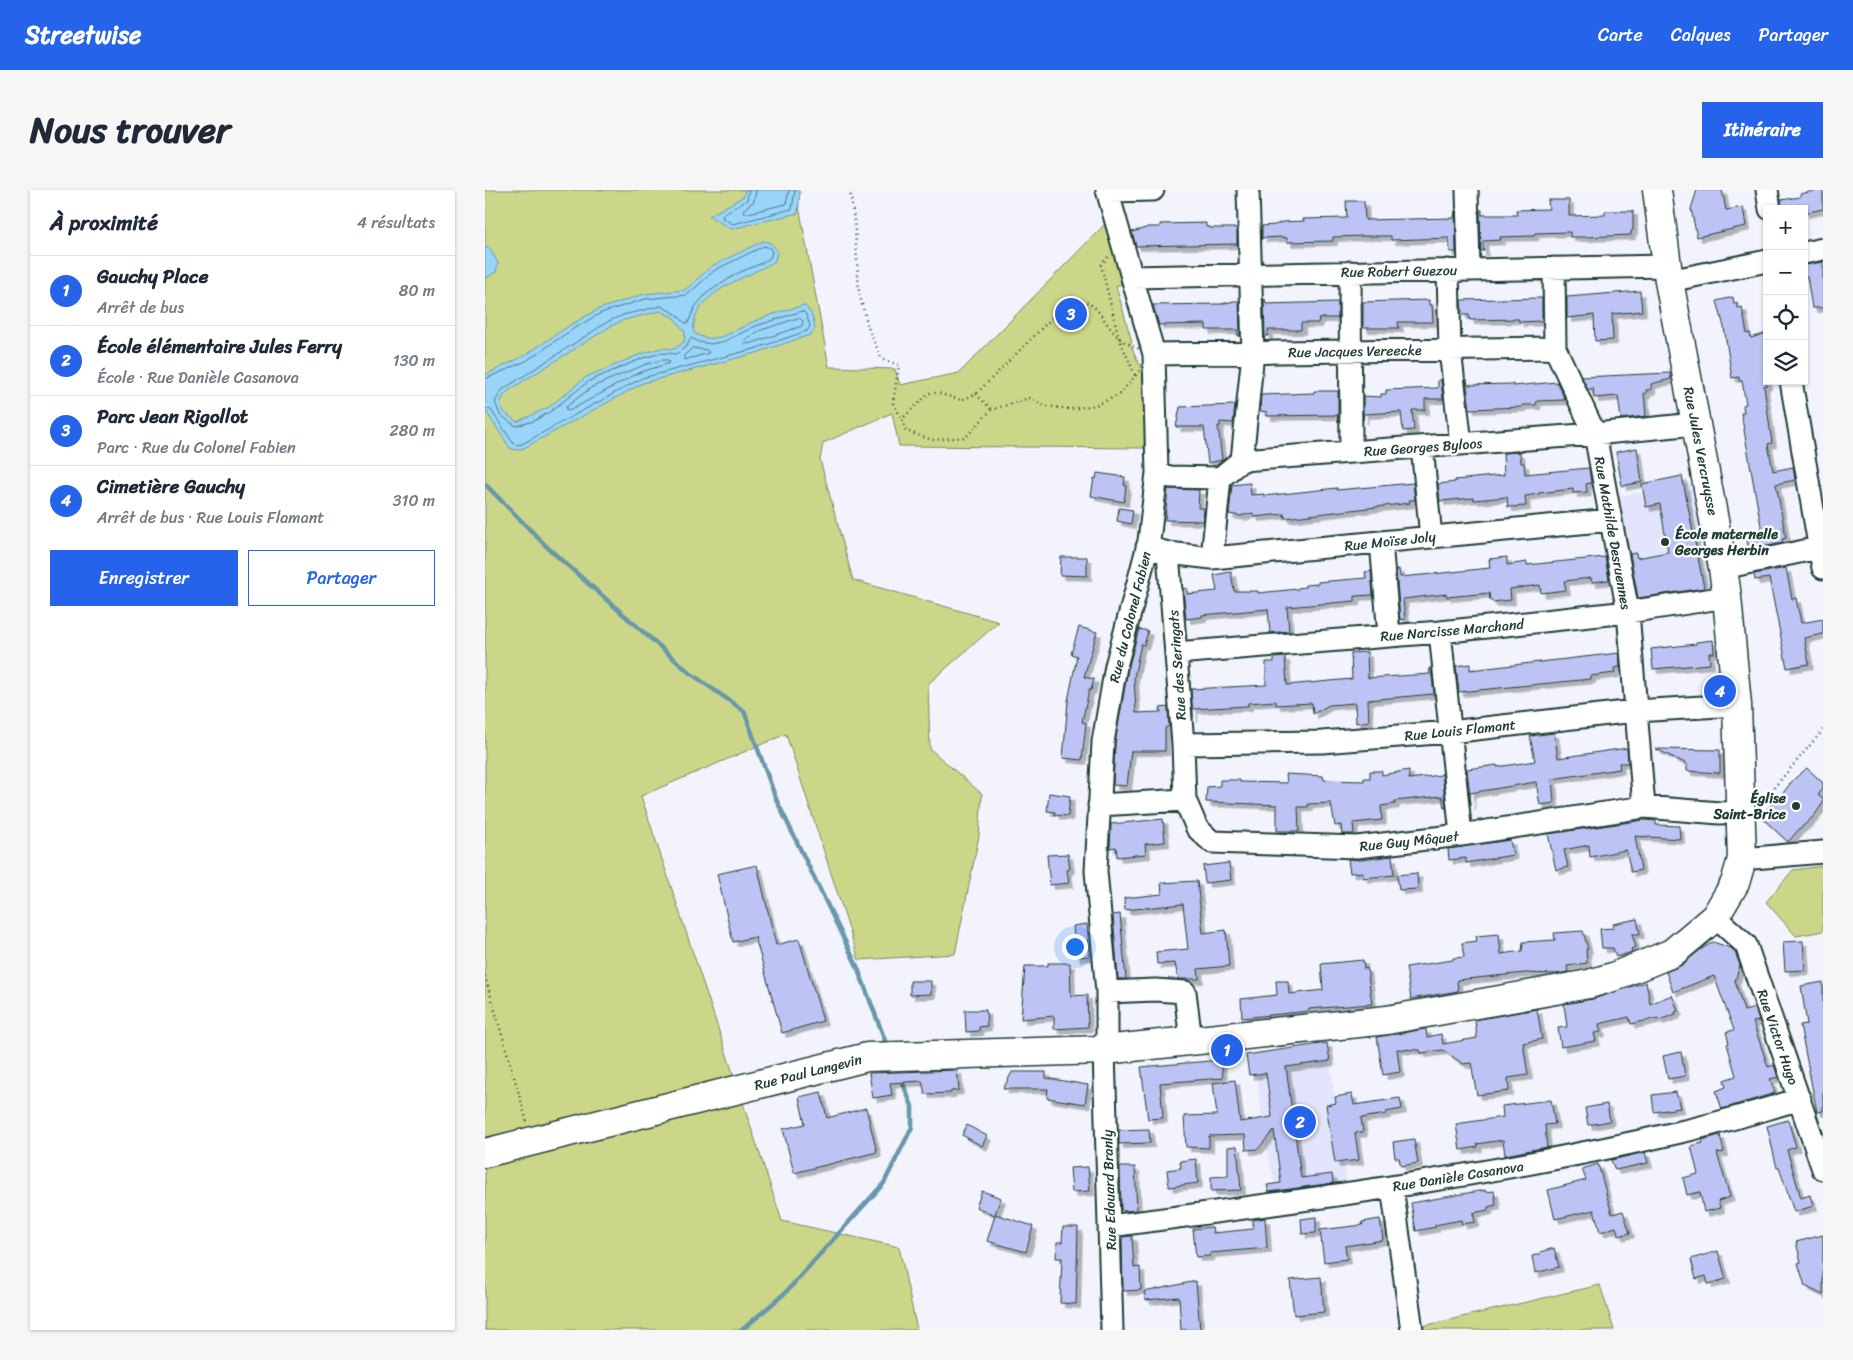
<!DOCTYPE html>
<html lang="fr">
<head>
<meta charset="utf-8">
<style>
  body { margin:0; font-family:Sriracha,sans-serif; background:#f6f6f7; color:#1f2937 }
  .controls { position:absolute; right:15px; top:15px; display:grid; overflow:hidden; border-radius:0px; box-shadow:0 1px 4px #0004 }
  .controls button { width:45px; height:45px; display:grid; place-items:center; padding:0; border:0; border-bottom:1px solid #e0e1e3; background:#fff; color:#1f2937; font:25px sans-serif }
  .you { position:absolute; left:589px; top:756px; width:18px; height:18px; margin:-12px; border:4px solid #fff; border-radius:50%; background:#1a73e8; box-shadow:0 0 0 8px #1a73e833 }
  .badge { display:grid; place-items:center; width:32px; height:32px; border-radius:50%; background:#2563eb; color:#fff; font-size:16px; font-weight:700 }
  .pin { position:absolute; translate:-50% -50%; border:2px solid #fff; box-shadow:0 1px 5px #0006 }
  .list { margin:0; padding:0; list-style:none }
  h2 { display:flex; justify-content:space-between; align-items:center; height:65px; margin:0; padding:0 20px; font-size:21px }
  h2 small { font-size:16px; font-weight:400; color:#747a83 }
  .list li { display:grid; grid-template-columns:32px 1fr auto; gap:15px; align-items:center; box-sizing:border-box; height:70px; padding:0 20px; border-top:1px solid #e0e1e3 }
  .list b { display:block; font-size:19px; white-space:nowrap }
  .list p { margin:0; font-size:16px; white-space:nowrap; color:#747a83 }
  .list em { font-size:16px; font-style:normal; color:#747a83 }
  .actions { display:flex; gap:10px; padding:15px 20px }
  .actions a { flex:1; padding:11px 0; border:1px solid #2563eb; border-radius:0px; text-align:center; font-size:18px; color:#2563eb }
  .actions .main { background:#2563eb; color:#fff }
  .icon { flex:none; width:28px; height:28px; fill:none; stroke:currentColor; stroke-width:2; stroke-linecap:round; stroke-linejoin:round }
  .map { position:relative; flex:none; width:1338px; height:1140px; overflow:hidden; border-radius:0px }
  header { display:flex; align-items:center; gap:30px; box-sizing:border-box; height:70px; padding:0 25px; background:#2563eb; color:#fff }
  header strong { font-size:24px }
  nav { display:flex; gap:28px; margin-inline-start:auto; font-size:18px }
  .intro { display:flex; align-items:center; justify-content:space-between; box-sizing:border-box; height:120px; padding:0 30px }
  h1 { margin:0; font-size:35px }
  .button { padding:12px 22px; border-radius:0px; background:#2563eb; color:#fff; font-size:18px; font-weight:700 }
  main { display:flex; gap:30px; padding:0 30px }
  aside { flex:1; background:#fff; border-radius:0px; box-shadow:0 1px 4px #0004 }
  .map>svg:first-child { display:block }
  .built { fill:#e2e5fb }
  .green { fill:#cbd689; stroke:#758a5e }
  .water { fill:#99d4f9; stroke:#6898aa; fill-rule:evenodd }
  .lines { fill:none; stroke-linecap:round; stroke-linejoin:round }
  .shore { stroke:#507983; stroke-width:1 }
  .stream { stroke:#6898aa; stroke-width:4.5 }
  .building { fill:#bec3f5; stroke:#1f3d34; filter:url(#shadow) }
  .minor-casing { stroke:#1f3d34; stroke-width:25 }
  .major-casing { stroke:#1f3d34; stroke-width:31 }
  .path { stroke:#1f3d34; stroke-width:2.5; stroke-dasharray:1 4; stroke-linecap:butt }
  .minor { stroke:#fff; stroke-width:21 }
  .major { stroke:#fff; stroke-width:28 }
  .poi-dot { fill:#1f3d34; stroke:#fff; stroke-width:2 }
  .labels { text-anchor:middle; stroke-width:4.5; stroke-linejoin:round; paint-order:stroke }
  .street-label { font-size:14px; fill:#1f3d34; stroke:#fff }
  .poi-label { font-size:14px; font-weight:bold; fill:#1f3d34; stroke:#fff; text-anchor:start }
</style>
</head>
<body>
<header>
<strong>Streetwise</strong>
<nav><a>Carte</a><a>Calques</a><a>Partager</a></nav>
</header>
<div class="intro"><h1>Nous trouver</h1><a class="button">Itinéraire</a></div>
<main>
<aside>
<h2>À proximité<small>4 résultats</small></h2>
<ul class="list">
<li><span class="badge">1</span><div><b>Gauchy Place</b><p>Arrêt de bus</p></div><em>80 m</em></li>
<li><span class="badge">2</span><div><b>École élémentaire Jules Ferry</b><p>École · Rue Danièle Casanova</p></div><em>130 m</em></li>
<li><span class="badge">3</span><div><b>Parc Jean Rigollot</b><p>Parc · Rue du Colonel Fabien</p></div><em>280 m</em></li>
<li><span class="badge">4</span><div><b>Cimetière Gauchy</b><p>Arrêt de bus · Rue Louis Flamant</p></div><em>310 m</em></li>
</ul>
<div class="actions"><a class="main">Enregistrer</a><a>Partager</a></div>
</aside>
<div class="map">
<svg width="1338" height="1140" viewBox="0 0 1338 1140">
  <defs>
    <filter id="shadow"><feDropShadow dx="4.5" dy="4.5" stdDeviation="0" flood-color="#0004"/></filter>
  </defs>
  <rect width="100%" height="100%" fill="#f2f3fd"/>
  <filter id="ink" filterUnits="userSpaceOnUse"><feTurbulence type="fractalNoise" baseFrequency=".02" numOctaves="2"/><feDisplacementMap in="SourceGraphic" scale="10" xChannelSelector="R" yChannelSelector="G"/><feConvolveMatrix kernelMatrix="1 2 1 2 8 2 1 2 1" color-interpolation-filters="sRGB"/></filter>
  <g filter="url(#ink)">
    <!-- built -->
    <path class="built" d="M1209,293L1230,397L1226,403L1150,412L1129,307Z
      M842,853L862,997L791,1006L790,994L780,950L769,864Z"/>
    <!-- green -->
    <path class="green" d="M0,0H311L344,177L410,179L415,195L474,183L625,29L643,92L631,96L647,152L645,153L654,174L665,178L659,258L414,256L407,223L338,253L335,270L368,390L514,432L443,494L445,559L497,604L494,646L470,764L374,770L301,544L156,606L297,1031L414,1057L432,1140H0Z
      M1338,676V741L1311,746L1281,712L1308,680Z
      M1115,1095L1129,1140H938V1136Z"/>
    <!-- water -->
    <path class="water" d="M260,0H312L315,2L313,23L246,39L224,26L259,6Z
      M278,51C286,52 288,54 292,62L290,71C264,88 204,102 209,143C231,157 250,139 270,131C286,124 303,120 319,115C327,122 329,129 330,139L325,145L271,163L158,193L39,258L31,260L25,258L0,220V185L39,166L85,135L114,119L159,104L200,100L227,76ZM176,121L189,128L200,142L199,152L189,159L176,158L156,164L101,187L64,217L32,232L19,222L15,213L20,204L29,197L126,136L139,130Z
      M4,57L13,73L11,82L0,89V58Z"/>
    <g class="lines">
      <!-- shore -->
      <path class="shore" d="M264,0L262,10L238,24L237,28L248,34L307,19L310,0
        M271,0L269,11L258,20L259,24L301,14L304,0
        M314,128L318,131L317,136L267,153L261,154L259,153L260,150L274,141Z
        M208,158L222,160L224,163L199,170V166Z
        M177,170H183L185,173L153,183L84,221L81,220V217L107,197L159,175Z
        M0,189L41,171L88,139L116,123L160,109L202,105L230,80L279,56L285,58L287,62L285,68L277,73L253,83L222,103L210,117L203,133H200L191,124L176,116L138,125L124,131L17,200L10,212L15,225L31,236L49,231L66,221L104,191L158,168L177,163L191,164L202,156L206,148L214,152L226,154L240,151L271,136L317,121L321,124L325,136L322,141L269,159L157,188L37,254L31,255L28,253L6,220L0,218"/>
      <!-- stream -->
      <path class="stream" d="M0,294L64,359L205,483L259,521L291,609L372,776L401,853
        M257,1140L301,1102L399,993L427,937V916L412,879"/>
    </g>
    <!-- building -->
    <path class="building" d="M1212,0H1237L1241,20L1258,17L1261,36L1212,47L1206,19Z
      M1333,0H1338V19L1319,23V19H1297L1296,10L1315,7V4Z
      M1063,10H1084V26L1120,25V21H1148V40L1146,41V45L1101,47H1085V42L1050,43L1049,46L1015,47L1016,50L998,51L999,61H996L995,20H997V25H1032L1031,20L1064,19Z
      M861,11H879L880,30L969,28L970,21L971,62H965L964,48L906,50V46H879L848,47V51L802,52V48L797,47L777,48V36L790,35L797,32L819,31L818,29L862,28Z
      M721,33V37H725V38H752V54L651,56L647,42L661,38L662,37H675V34Z
      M1338,72V118H1327L1322,86L1319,87V75Z
      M1155,101L1157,121L1127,124L1128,150L1110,151L1109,125L1082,128V107Z
      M1248,107L1249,114H1252L1253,118L1257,117L1262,144L1265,143L1266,148L1282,143V195L1279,196L1287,253L1283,254L1288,281L1308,277L1310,290L1291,294L1301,348L1297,349L1298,353L1264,360L1262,350L1278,347L1256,223H1259L1258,215L1261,214L1257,191H1254V187L1247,188L1239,137L1232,111Z
      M1055,108H1057V131L1034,132V129L985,130L984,125H977L976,110Z
      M780,109L781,114L853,112V128H838L834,129L833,133H816V140H783V146H780L779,110Z
      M944,110V115H947L948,132H913L914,138H878V112Z
      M749,111H754L755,146H753V140H721V134L674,135L668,115L736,114Z
      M1185,183L1186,189L1166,194V200H1161L1162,203H1159L1161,226L1136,229L1133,206L1109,208L1108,198L1103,200L1097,187Z
      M981,189H982L983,195L1028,194V196L1072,192L1080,210L1052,211L1051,215H1037V217L985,219Z
      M953,190H956L958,209H940V220H927L929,240L918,241L916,222L879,224L878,230V206L896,207V204H901V200L953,198Z
      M829,201H853V232L852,225L782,226V222L775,221L776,205L829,203Z
      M750,215L748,233L735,232V236H733L737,270L723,273L719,237H691L695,217Z
      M1152,258L1157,292L1137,296L1131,262Z
      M1035,262L1036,273H1039L1040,284L1104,278L1106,293L1101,294L1102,302L1088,303V299L1054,303V304L1040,306L1041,316L1023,317L1022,307L989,310V308L955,311L953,294L970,292V290L1019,285L1018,263Z
      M612,283L640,287L639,295H641L639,312L606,306L609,288L611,289Z
      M1197,286L1219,398L1153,408L1145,364L1151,363L1152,368L1183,362L1175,314L1161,317L1157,294Z
      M765,293L766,305L779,304V306L852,298V300L928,293L930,310H924L925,313L800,328L799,324L769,327L768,323L755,326L744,324L747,295Z
      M683,299L714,300L713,318H719L718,331L680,330Z
      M634,318L648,320L646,334L632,331Z
      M576,367H602V386L575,385Z
      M1022,367V375L1042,372V375L1120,367L1124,390L1107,392L1106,388L1079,391L1081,400L1056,403L1055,395L1025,399L1026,410L1007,412V410H1005L1004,403L962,407L961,404L918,409L920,429L915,430L911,379H914L915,387L948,384L1005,378L1004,369Z
      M1301,378L1307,409L1311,408L1316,433L1338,429V444L1319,448L1324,474L1302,478L1284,388L1270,390L1269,384Z
      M886,381L888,405L870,406V411L802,417L804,441L785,443L783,419L717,425V427L701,429L698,399L702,398V404L732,401L729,385L746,382L749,401H773V403L813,399V398L820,397V395L833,394V392L881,388L880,382Z
      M594,437L612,442L599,487L609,489L606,500H604L597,532L601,533L597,570L578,568L583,511L592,466L586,464Z
      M654,439L663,441L659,455L656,454L649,487L651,523L676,522L675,518L683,517L684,536L680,538V561H646L642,596L628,595L630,553L643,479Z
      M1228,450L1229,463H1224L1225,474L1168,479L1166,459L1211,454V452Z
      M882,462L883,488L945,484L944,478H946L949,504L883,510L884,531L871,533L870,513L844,515L828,524L827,513L791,515V511L763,513V516L708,519V528L706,499L781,495V472H789V468L800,467L802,495L867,489L866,463Z
      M1134,463L1135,477L1129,478L1130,483L1106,486V489L974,502L971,476L985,474V480Z
      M1069,543L1073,568L1142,558L1143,573H1134L1135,579L1067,589L1069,613L1055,615L1051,592L985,603L986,615L982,579L1012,575V577L1050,571L1045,546Z
      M1171,559L1235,560V583L1202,581V574Z
      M1322,578L1338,593V599L1333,605L1338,609V613L1329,626L1317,637H1316L1303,652L1275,626L1298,603L1308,590Z
      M924,580V589L956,585L957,583L961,618H959L957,606L910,611V614L896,616L897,630L868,633L869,644H857L856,635L850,636L846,613L823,614V617H813L814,641H792V615L721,612L722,597L735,596V590H755V592L802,593L801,584L838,586L839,590L879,591V588H885V581H897V585Z
      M564,603L585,606L583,626L570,625V622L562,621Z
      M678,629L680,652L660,654L661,664L632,667L631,657L625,658L626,634Z
      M1159,630L1171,631V635L1194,636L1195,649L1150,646L1156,680L1146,682L1141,660L1105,667L1104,655L1079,660L1083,677L1071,680L1063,644Z
      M1025,650L1028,665L981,673V668L964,670L963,659Z
      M583,664L585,679L582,680L584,693L565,695L562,665Z
      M907,666L909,685L878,688V682L865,683L863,669L876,670Z
      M744,673L746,690L720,693L718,676Z
      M272,675L291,755L314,749L338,831L297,843L270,747L248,752L232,684Z
      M932,683L933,699L914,700L912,685Z
      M712,691L718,743L741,740L744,776L713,779L714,789H693L690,773L672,774L671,762L703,759L698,714L640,720L639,708L677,704L676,693Z
      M635,724L641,789H633L628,725Z
      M1152,729L1155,744H1147L1151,757L1146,759L1147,762L1131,767L1128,758H1117L1115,739L1129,738L1128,734Z
      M602,734L605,766L591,767L588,736Z
      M1098,741L1103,759H1101L1102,773L1082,776L1083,782L1071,784L1040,783L972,790L973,801L926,809L921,777L968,770V768L979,767L977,753L992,751L991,746L1014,744L1016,764L1037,761L1038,752L1070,750L1069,743Z
      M1318,751L1320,780L1300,781L1298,752Z
      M1228,752L1246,758L1250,762L1255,775L1250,791L1259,821L1270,818L1274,831L1268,832L1283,877L1289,875L1293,887L1285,889L1290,903L1237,919L1231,901L1241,897L1239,890L1251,886L1242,854L1244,853L1241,842L1249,840L1229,786L1188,802L1181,782L1197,775L1215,760Z
      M878,770L879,779L882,778L887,814L824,819V821L757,828L756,809L792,805L791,791H803L804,804L838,800L836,774Z
      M563,773H585L586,806L602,805L603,837L569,839V826L536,829L540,776H563Z
      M425,791H446V804L425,805Z
      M1161,792L1165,814L1187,805L1193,821L1190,822L1191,824L1174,830L1173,828L1146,834L1144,827L1114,834L1116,842L1109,843L1111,851L1076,857L1073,838L1082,837L1079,814L1108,809Z
      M1338,792V921L1332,922L1315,835L1322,834L1316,796Z
      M1052,819L1057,849L1038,853L1043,885L1023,888L1024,901L992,905L986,873L978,874L958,860L936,863L935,860L912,859L915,882L898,885L892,847L941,839L942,847L956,844L958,854L992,848L990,830Z
      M480,820H501L502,836L494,837V841L481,842Z
      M842,853L845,871L801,877L816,988L847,984L848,993L784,1002L782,995L796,993L789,940L773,959L761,960L760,945L724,946V958L701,957L699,926L732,925L728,893L750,890L755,932L787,927L781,883L764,885L761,865Z
      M1196,862L1200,886L1183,889L1178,866Z
      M736,870L738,888L675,893L678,928L663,929L656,877Z
      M472,880L474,900L466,901V903L440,904L437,891L405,893L407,905L388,908L384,883Z
      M527,882H561V888L603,895L600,914L562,908L563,899H518Z
      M336,902L342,928L381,918L392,962L309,983L298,939L320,934L314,907Z
      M1191,902L1195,918L1169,922L1167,905Z
      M867,904L869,915L915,908L917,919L901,922V924L876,928L878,942L870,943L874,970L850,973L841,915L851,913L850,907Z
      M1066,910L1070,934L1060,935L1062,957L1020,965L1018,950L992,954L993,957L975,960L971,934L1018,927L1017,916Z
      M1122,914L1125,931L1103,935L1100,918Z
      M1303,930L1311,957L1302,960L1316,1008L1325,1005L1328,1016L1309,1022L1299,992L1294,978H1292L1282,936Z
      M482,935L502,946L497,956L477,945Z
      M664,939L665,953L634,954V940Z
      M1235,945L1239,962L1232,963L1245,1007L1233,1011L1235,1018L1219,1022L1215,1002L1202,1005L1198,988L1213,984L1206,956L1218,953L1217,950Z
      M929,949L933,973L916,976L914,968H910L908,952Z
      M752,956L756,1000L726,1001V987L743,986V957Z
      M1160,962L1163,973L1130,980L1126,970Z
      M711,969L713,993L684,997L682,980L696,978L695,971Z
      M1113,974L1127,1024L1138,1021L1145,1043L1134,1046L1131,1037L1115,1042L1109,1020L1070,1029L1063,1000L1101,990L1097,979Z
      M603,977L605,1001L587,1002L585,978Z
      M635,977H650L652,1020L638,1021L636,1019Z
      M1000,1000V1002L1009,1001L1011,1015L1003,1017V1020L988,1023L990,1032L977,1034L976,1030L950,1035L951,1037L931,1041L926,1013Z
      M497,1001L516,1008L510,1024L548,1036L541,1062L502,1051L510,1025L491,1017Z
      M831,1027V1043L817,1044L816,1029Z
      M780,1028L782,1058L725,1063V1066L711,1067L708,1039L727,1037L728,1043L768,1039V1030Z
      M895,1029L898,1050L860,1056L862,1069L839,1072L835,1040L878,1035L877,1032Z
      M578,1037H593L591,1114L575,1113L577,1068H571L572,1052H577Z
      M1338,1045V1105L1320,1096L1313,1073L1316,1072L1311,1052Z
      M647,1046L649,1078L655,1077L656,1100L638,1101L637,1047Z
      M1069,1058L1074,1077L1050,1083L1047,1066L1055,1064V1062Z
      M1233,1061L1241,1089L1223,1094L1221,1086L1211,1089L1206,1069Z
      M836,1087L839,1122L809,1125L805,1090Z
      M711,1091L715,1140H696L694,1107L661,1110L659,1102Z"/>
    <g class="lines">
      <defs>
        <path id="minor" d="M622,0L669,164L672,283L664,351L631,476L618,552L611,681L622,802V851L619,860L627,1140
          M982,0L984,80
          M1282,0L1285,19
          M623,1L668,0
          M1319,63L1338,59
          M1069,78L1070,158L1110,244L1143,422L1159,617
          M963,80L965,160L976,254
          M865,82L866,262
          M647,87L1181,76
          M1184,91L1282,71
          M669,164L1070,158
          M1306,191L1338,378
          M937,257L946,347
          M757,270L768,163L763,0
          M672,283L685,287L735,288L757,270L1110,244L1210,234
          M896,352L904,445
          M662,357L683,363L698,554L700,610L712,638L727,652L872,657L976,645L1159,617L1235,623L1255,622
          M683,363L727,368L1126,330
          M727,368L735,288
          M1238,378L1338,357
          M955,442L976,645
          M691,463L955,442L1143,422L1242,407
          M698,554L837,552L965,542L1150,521L1252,515
          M614,615L700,610
          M1257,669L1338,662
          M1230,727L1261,755L1338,979
          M622,802L670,800L700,802L706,851
          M907,997L927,1140
          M625,1036C816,1011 1007,986 1195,942C1235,933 1275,921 1315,909"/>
        <path id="major" d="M0,963L382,867L619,860L902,830L1104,794L1128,787L1187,763L1230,727L1250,693L1257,669L1252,515L1242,407L1238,378L1184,91L1172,0"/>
      </defs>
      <!-- minor casing -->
      <use href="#minor" class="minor-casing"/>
      <!-- major casing -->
      <use href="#major" class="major-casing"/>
      <!-- path -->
      <path class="path" d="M365,0L370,39L374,103L384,140L397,169L414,175L408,213L417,229
        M623,67L616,75L634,148L650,185
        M587,108C616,112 615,130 633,147C643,156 658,160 669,164L634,205L611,215L586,219L560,216L544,208L506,220L481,247L447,250L421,241L417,229L444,203H453L476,210L491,204Z
        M491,204L506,219
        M1276,613L1338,540
        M0,786L42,932"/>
      <!-- minor -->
      <use href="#minor" class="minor"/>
      <!-- major -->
      <use href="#major" class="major"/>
    </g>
  </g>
  <!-- markers -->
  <g class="poi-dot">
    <circle cx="1180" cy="352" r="5"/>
    <circle cx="1311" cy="616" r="5"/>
  </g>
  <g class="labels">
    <!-- street labels -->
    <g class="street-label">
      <text transform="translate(914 81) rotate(-1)" y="5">Rue Robert Guezou</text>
      <text transform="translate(870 161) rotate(-1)" y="5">Rue Jacques Vereecke</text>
      <text transform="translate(938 257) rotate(-4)" y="5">Rue Georges Byloos</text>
      <text transform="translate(1216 261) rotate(79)" y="5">Rue Jules Vercruysse</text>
      <text transform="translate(1128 343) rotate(80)" y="5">Rue Mathilde Desruennes</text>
      <text transform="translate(905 351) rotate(-6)" y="5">Rue Moïse Joly</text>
      <text transform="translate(645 427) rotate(-76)" y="5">Rue du Colonel Fabien</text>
      <text transform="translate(967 440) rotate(-5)" y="5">Rue Narcisse Marchand</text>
      <text transform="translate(692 475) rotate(-94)" y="5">Rue des Seringats</text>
      <text transform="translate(975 540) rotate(-6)" y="5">Rue Louis Flamant</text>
      <text transform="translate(924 651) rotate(-6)" y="5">Rue Guy Môquet</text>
      <text transform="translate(1293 847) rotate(71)" y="5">Rue Victor Hugo</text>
      <text transform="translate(323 882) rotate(-14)" y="5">Rue Paul Langevin</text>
      <text transform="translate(973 986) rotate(-9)" y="5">Rue Danièle Casanova</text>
      <text transform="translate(624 1000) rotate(-92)" y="5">Rue Edouard Branly</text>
    </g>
    <!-- poi labels -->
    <g class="poi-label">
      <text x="1190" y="349">École maternelle<tspan x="1190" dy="16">Georges Herbin</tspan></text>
      <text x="1301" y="613" text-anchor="end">Église<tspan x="1301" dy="16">Saint-Brice</tspan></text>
    </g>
  </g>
</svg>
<div class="controls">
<button>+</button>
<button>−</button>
<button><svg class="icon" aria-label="locate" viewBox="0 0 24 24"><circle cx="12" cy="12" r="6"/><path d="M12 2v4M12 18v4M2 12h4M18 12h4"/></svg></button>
<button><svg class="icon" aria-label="layers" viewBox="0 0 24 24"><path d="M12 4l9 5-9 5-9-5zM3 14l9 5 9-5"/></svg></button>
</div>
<div class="you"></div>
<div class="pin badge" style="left:742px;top:860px">1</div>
<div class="pin badge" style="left:815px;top:932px">2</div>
<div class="pin badge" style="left:586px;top:124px">3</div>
<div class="pin badge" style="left:1235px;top:501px">4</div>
</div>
</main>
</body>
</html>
